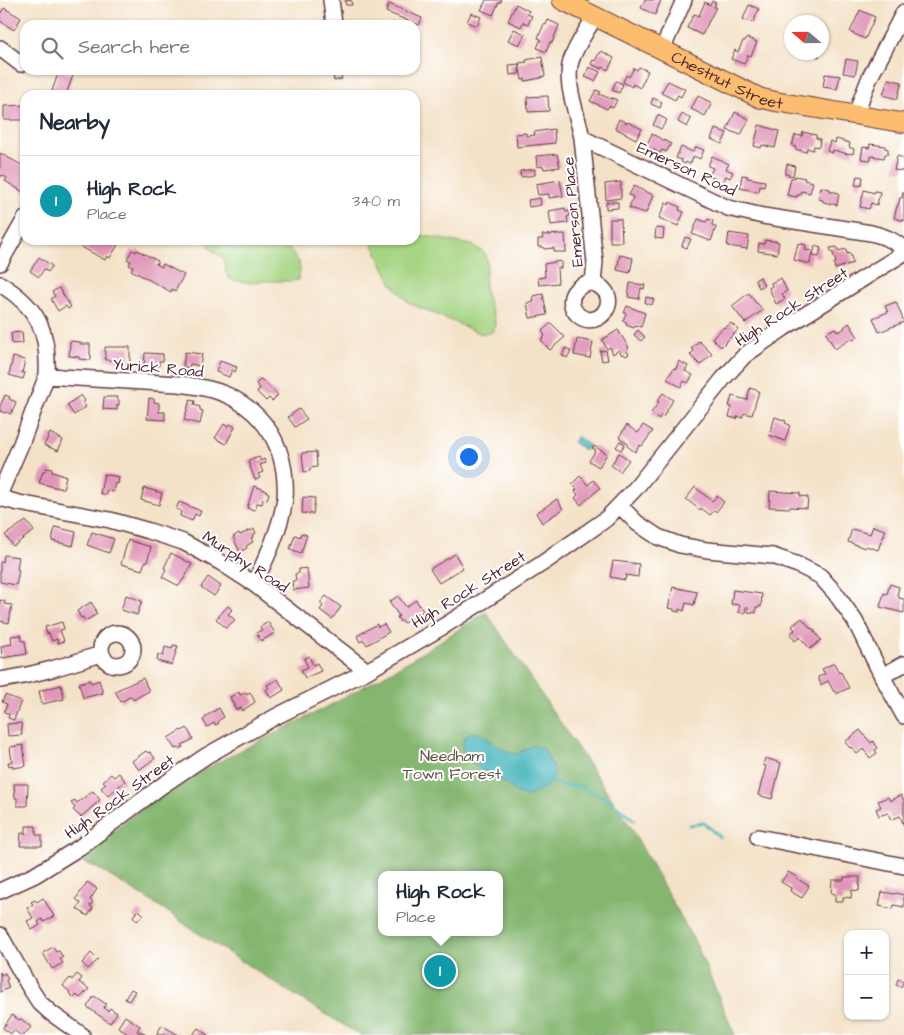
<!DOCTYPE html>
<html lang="en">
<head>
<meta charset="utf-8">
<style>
  body { margin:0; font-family:"Architects Daughter",sans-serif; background:#f2f2f3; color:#1f2937 }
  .controls { position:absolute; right:15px; bottom:15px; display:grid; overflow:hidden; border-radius:10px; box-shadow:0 1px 4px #0004 }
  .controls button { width:45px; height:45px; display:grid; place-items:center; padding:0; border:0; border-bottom:1px solid #e0e1e3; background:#fff; color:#1f2937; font:25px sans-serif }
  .compass { position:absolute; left:784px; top:15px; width:45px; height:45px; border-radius:50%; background:#fff; box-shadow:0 1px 4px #0004; rotate:290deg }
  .you { position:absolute; left:468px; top:456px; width:18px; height:18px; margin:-12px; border:4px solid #fff; border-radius:50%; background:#1a73e8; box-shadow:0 0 0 8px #1a73e833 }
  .badge { display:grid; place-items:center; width:32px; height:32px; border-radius:50%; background:#d1495b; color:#fff; font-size:16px; font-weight:700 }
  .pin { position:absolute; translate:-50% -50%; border:2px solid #fff; box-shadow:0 1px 5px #0006 }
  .popup { position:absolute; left:378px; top:871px; width:125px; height:65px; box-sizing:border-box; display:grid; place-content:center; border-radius:10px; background:#fff; filter:drop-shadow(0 1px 4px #0005); font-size:16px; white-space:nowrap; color:#747a83 }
  .popup b { font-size:19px; color:#1f2937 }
  .popup::after { content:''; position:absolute; left:50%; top:100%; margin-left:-10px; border:10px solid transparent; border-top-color:#fff }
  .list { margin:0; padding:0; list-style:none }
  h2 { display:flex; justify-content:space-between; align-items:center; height:65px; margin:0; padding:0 20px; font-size:21px }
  h2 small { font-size:16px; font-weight:400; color:#747a83 }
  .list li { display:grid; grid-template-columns:32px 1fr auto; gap:15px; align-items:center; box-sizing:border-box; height:90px; padding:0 20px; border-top:1px solid #e0e1e3 }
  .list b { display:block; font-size:19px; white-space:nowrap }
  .list p { margin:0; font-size:16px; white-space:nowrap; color:#747a83 }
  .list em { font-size:16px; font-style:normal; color:#747a83 }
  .icon { flex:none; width:28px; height:28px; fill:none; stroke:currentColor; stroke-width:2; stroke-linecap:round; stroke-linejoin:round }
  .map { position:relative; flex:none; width:904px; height:1035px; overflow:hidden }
  .search { position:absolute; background:#fff; box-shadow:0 1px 4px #0004; left:20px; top:20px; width:400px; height:55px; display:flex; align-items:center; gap:12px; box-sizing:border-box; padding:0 18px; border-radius:15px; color:#747a83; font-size:19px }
  .panel { position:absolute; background:#fff; box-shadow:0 1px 4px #0004; left:20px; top:90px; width:400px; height:155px; border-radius:15px }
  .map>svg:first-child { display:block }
  .green { fill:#a6d482; stroke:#787a56 }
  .forest { fill:#84b670; stroke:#676a4e; fill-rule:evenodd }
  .water { fill:#41b2ba; stroke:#466872 }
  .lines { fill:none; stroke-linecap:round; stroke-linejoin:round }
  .stream { stroke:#41b2ba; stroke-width:3 }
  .building { fill:#e196b9 }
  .minor-casing { stroke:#643c43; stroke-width:18 }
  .major-casing { stroke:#643c43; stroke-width:21 }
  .minor { stroke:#fff; stroke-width:15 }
  .major { stroke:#fcbd6f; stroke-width:19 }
  .labels { text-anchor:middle; stroke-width:4; stroke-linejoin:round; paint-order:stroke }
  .street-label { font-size:16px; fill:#4a1f2b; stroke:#fff }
  .park-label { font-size:16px; fill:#665545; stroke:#fff }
</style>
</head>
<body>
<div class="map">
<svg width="904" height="1035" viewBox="0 0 904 1035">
  <rect width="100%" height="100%" fill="#fff"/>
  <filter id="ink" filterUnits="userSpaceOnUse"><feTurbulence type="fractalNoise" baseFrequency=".02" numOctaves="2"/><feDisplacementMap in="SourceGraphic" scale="10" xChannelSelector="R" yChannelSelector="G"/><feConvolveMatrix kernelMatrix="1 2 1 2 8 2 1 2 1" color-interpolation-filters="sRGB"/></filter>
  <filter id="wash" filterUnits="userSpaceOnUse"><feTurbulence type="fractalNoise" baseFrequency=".0096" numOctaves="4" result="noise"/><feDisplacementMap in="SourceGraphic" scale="20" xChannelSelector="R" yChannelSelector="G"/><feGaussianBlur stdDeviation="1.12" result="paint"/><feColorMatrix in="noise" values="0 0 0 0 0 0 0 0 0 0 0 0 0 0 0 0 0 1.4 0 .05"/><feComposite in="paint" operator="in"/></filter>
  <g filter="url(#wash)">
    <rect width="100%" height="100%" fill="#f4e2c8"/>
    <!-- green -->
    <path class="green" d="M415,234L472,245L482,251L486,255L487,263L485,281V291L495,321C496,340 478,334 468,328L409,303L392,284L375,249L369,240H415Z
      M210,240H283L299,262L300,271L298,280L291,281H262L251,283L231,280L228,277L226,273L224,259L211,249L209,246Z"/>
    <!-- forest -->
    <path class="forest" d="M486,612L630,826L697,946L735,1035H360L288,991L190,928L164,909L95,867L81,861C102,843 121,823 144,807C181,780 222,760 262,740C295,723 328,707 360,689C403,666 445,638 486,612ZM381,875H499V932H381Z"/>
    <!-- water -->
    <path class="water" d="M577,436L589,445L585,451L573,442Z
      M473,732C486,733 490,742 501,748C505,751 511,753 516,754C522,752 527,748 533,745L544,749C547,757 552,763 555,771C553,787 539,791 526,797C516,794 509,785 500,780C488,772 459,761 463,743C464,737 468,734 473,732Z"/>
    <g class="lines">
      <!-- stream -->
      <path class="stream" d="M552,781L562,786L578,785L611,801L634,820
        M689,825L704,823L720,837"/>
    </g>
    <g id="blocks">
      <!-- building -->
      <path class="building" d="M351,0L352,5H346L345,1Z
        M486,0H502L500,3L499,2L493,15L481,10Z
        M645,0H661L655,15L641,8Z
        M712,1L716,3L714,7H716L702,35L687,28L694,14L699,16L705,2L710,5Z
        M389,4L422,18L419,25L386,12Z
        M516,4L529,11L527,14L532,16L528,24L523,22L521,27L508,21Z
        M749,5L759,9L753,23L743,19Z
        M4,8L21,18L14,30L0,21V14Z
        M860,10L875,17L865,39L850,32Z
        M471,13L481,17L477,26L467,22Z
        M548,20L559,25L552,43L550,42L546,52L537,48L541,39L538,38L544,24L546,25Z
        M514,29L525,34L519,45L508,40Z
        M747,38L757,42L751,56L748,55L744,64L731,59L735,50L738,52L743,41H745Z
        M601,51L614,58L608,70L603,67L602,69L591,64L593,60L595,61L599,53L600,54Z
        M808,52H820L819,57Z
        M542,57L545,76L541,77V78L525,81V79L522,80L519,63L527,62L526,60Z
        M846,59L858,61L855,75L843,73Z
        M519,64V74L510,75L509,65Z
        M589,67L600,72L595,81L585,77Z
        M639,67L648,71L640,88L633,84L632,87L623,82L626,75L629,77L634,68L637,70Z
        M332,70H340L342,79L334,81Z
        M59,71L73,75L66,95L52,91Z
        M825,74L840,76L837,89L823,87Z
        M888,79L902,82L897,99L883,95Z
        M616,81L623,84L619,93L612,90Z
        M668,81L685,89L681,97L678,95L675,100L661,93Z
        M596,90L601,92L599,94L611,99L612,98L617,100L613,108L609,106L607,109L590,101Z
        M548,96L549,111L528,112L527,97Z
        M698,96L712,103L705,116L691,109Z
        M653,98L662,102L660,108L651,104Z
        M25,105V120H4V106Z
        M735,112L749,119L741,135L727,130Z
        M682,114L691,119L687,127L678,122Z
        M658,115L667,120L661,129L653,125Z
        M619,119L627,123L628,122L642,129L636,139L615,128Z
        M759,125L779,131L775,148L762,145L761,148L754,146Z
        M554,129L555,143L517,147L516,134L526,133V136L535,135L534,132Z
        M715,129L727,133L722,144L711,139Z
        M803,132L816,135V138L820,139L819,147L814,146L813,150L807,148L806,152L795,149L796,147L792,146L795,135L802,136Z
        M652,134L671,144L666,152L662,150L660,153L646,146Z
        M836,139L850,143L849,147L854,149L853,154L849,153L848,154L833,150L832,153L827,151L830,141L835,143Z
        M870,144L885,146V148L888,149V154H885L884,158L871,156V160L861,159L863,147L869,148Z
        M681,147L693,152L696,147L704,150L700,159L694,156L690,164L686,162L685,164L681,162L682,160L676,158Z
        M0,153L25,167V193L5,181L7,178L2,175L0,178Z
        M557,154L560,167L544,169L543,166L537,167L536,156Z
        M712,156L729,164L726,169L733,172L730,178L726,176L723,182L709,176L713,168L708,166Z
        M897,156L904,158V171L894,170Z
        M787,164L795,166L793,176L785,174Z
        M535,169V175L521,177L520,171Z
        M742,175L748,176L747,178L765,181L764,187L760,186L759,192L740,188Z
        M795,176L805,178L804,180L813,182L810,193L801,191L800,195H797V197L787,195L791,178H794Z
        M857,176L863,177L861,186L855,185Z
        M560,180L563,196L549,198V194L538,195L536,184Z
        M621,182V198L606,200L605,184Z
        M634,186L653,195L646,213L629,208L633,197L629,195Z
        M821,187L830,189V191L839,193L837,205L823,202V200L818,199Z
        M864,190L874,193L875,191L880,192L877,205L871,203L869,209L860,207Z
        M903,191L904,192V221L894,218L897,206H898L900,198H902Z
        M540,198L541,205L529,207L528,200Z
        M606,202H618V208L606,209Z
        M670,202L680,207L679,210L684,212L678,226L659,218L666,203L669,205Z
        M565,208L566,212L570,211V216L567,217L568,223L551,225L549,211Z
        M610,219H621L622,242H610Z
        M698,219L706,222L708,219L713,221L712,225L716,227L711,241L692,234Z
        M656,228L664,229L663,239L655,238Z
        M729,233L749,236L747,249L727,246Z
        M565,234L566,252H554V248L544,249L543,247H538V239H543L542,235Z
        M685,237L691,239L687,248L682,246Z
        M69,240H114L119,243L110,258L107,256L105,260Z
        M765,240L779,242L777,254L758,251L759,243L764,244Z
        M798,243L806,245L805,250L812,251L810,264L794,260Z
        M815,246L821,248L819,257L813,256Z
        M837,247L838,251L846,249L847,254L850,253L853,263L835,269L834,263H836L833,253H832L830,248Z
        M132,250L136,252L137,250L158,261L156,264L162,267L163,264L184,275L175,291L172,289L171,292L131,270L133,267L129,265L131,261L127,259Z
        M620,255L633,258L630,273L617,270Z
        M39,257L52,266L48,272L44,269L39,277L30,271Z
        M561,261V268H557L558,283L539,285L538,278L545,277L544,264Z
        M760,277L764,285L759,288L755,280Z
        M781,278L787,291L782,294L785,299L776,304L769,288L772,286L771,283Z
        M630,283L645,285L644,289L641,288L639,299L628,297Z
        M59,288L71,307L68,309L66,306L58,311L51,299L55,296L52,292Z
        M749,293L756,303H757L763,310L745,323L732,306Z
        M543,294L547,315L530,318L527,303L534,302L533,296Z
        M646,297L654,299L652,305L645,303Z
        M896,302L904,322L879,332L873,318L888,312L885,306Z
        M627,306L645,313L641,327L635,325L634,328L626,325L627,322L623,321L626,313H624Z
        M551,323L565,337L550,350L541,340L545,336L542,331Z
        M731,323L738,330L721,347L712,338L724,327L725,328Z
        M849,323L858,337L853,340L852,338L835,349L826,333L835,328L838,332L845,328L844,327Z
        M618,330L629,348L626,350L629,354L626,356L624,354L622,355L619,350L613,354L610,347L607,349L602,340Z
        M638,330L645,337L641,341L634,335Z
        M22,332L23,343L12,344L11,333Z
        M577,339L593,342L590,358L574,355Z
        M70,341L80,342V344H90V355H91V360L79,359V357L69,356Z
        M699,341L712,354L700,365L690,355L694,351L691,348Z
        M105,347H130V363H117V360H105Z
        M566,348L571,351L567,358L562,355Z
        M606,350L608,360L602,361L600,351Z
        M185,352L202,354L200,366L190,364L189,368L183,367Z
        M145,353L163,354V361H159V366H144Z
        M13,357L25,360L22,373H25L23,379L9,375Z
        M220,361L237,367L235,372L232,370L229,377L216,372Z
        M679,361L688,366L685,371L693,375L688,383L684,381L681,387L667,379L674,368L676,369Z
        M261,379L278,395L272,401L269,398L266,401L257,392L260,388L256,384Z
        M750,388L759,391L752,415L744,413L742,418L738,416L737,419L729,417L732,407L729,406L732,396L747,400Z
        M663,393L673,400L663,417L661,415L659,419L651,413L659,402L657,401Z
        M5,395L10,397L9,399L16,402L11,414L6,412L5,413L0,411V406Z
        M81,395L85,401L83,403L86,407L74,415L67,405Z
        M104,397H118L117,399L119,400V405H117V410L103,409Z
        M149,398L154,399V402L159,403V412H165V420L147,419Z
        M190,400L195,401L194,405L200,407V410L203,411L200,424L184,420Z
        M299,409L307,419L295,427L288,417Z
        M775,417L786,421L785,423L790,425L785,441L769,435Z
        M224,424L228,427L230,424L235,427L226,444L215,438Z
        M627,425L638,433L643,425L653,431L642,446L640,445L635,452L627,446L628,444L619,437Z
        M50,433L63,440L58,451L44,445Z
        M620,441L625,444L621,450L616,447Z
        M594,446L607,454L599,467L589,461L596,450L592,448Z
        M316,452L317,467L310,468V471L304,472L302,453Z
        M619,453L629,460L620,472L611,465Z
        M259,457L261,461L264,459L266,463L260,465L263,472L258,474L260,478L255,480L248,461Z
        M46,468L52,469V472L66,476L63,489L39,483L43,471H45Z
        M104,474L119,477L118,484L115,483L113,492L107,490L106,495L100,493Z
        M580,476L588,485L593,480L600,488L581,505L575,498L578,495L575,491L577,489L572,484Z
        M254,486L265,490V491L269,493L267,500L263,499L262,504L257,503L255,510L247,508Z
        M695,487L712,501L717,496L724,502L716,512L714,511L710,515L701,508L700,510L686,499Z
        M144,488L162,493L159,505L141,500Z
        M770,491L800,493V496L808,497L807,508L790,507V508L769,507Z
        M303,497L315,498L313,514L302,513Z
        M557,499L563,509L542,523L536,513Z
        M179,502L201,511L199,516L195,514L192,521L180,516L181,511L176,509Z
        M26,521L34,531L13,546L5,535Z
        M873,526L885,530L878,550L866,546L865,548L848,542L852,529L870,534Z
        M55,527L76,532L73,546L52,541Z
        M254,529L256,533L253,535L254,537L251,538L253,542L246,546L247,548L240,552L233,537L239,533L240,535L250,530L251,531Z
        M92,532L114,539L109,553L87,545Z
        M301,533L307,535L301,553L290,549L295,535L300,537Z
        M128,540L151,547L147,562H145L142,570L121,564Z
        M171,553L192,564L184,579H183L179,586L162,577L166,569L164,568Z
        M455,554L463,568L439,583L430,569Z
        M4,555L19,557L17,569L19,570L16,585L0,582V562H3Z
        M613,561L639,564L638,577L626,575L625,580L610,577Z
        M307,568L309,588L293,590L292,581H296L295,574L299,573V569Z
        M208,577L221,586L214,596L201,587Z
        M890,584L899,587L897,595L899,596V598L904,599V613L880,607L884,593L887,594Z
        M673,587L697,592L694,605L686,603L684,611L679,609V612L674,611V609L668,608Z
        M733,590L762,594L761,607H756V613L748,612V607H746L745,613L738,612L740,605L731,604Z
        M126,595L142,601L137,615L121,610Z
        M326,596L341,607L332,619L320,610L323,606L320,603Z
        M398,596L406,607L416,600L423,611L404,623L402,620L400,622L397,617L399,616L389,602Z
        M0,600L5,601L4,604L12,605L9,623L0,621Z
        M91,602L96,610L95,611L97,614L85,621L83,617L81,618L77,611Z
        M228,606L232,610L228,614L235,620L226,628L216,619Z
        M802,618L811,629L812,628L821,640L810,649L800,637L795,641L790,634L795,630L792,626Z
        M62,622L64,629L60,630L64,641L58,643L57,639L52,641L49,633L47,634L45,627Z
        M268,622L275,633L261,641L256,633L262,630L260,627Z
        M377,624L378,627L384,624L389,632L367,645L364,640L360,642L357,636Z
        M21,635L22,641H25L27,654L2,658L1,646L12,644L11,636Z
        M173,645L178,646L172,665L157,661L158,654L163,656L165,647L172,649Z
        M309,656L313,665L317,663L321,671L305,678L301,670L308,667L304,659Z
        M834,663L839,673L841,672L849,688L836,694L835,691L834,692L828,681L821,685L818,677L825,674L822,669Z
        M143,678L149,691L133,700L131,696L121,702L115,691Z
        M278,679L284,690L271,698L266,690L269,688L267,685Z
        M90,680L91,683L99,680L103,693L83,698L79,683Z
        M61,685L64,699L42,704L39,691Z
        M239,692L240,695L246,692L247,694L250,692L255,702L242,711L241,708L236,710L230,697Z
        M5,695L21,701L14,720L8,718L9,714L4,712L7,704L2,702Z
        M219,708L224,717L218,721L219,723L215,725L214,723L207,727L203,720L206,718V716Z
        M21,723L22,735L8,736L7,724Z
        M187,728L193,739L182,745L183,747L179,749L178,748L175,749L168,738L181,730L182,731Z
        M860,730L871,743L873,741L878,748L875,750L877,753L870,758L863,749L857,754L851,747L850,748L845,742Z
        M23,745L26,766L13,768V765L9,766L8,762H12L10,747Z
        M146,751L148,753L150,752L155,758L139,770L132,761Z
        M765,758L781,763L772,799L758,795L766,766L763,765Z
        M119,773L125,781L108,796L101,788L106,784L103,781L111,774L114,777Z
        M14,784H28L27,806H17V798H15Z
        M93,791L100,800L81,817L73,810L75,808L71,803L75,800L77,803Z
        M901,795L904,801V826L900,816L891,820L888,813L879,816L876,809L881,807L878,801L888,797L890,801Z
        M26,826H36V835H42V846H20L21,833L26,834Z
        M788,872L797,877L796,878L809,886L802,898L790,891L791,888L781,882Z
        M844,877H860L859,891L852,890L851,898L843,897V902H835V894L831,893L832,880H844Z
        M87,882L97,889L90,900L93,902L90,906L93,908L88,916L77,909L81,903L76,899Z
        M882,892L895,894L896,893L904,895V907L894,905L893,909L879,906Z
        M43,898L54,916L44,922L42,919L38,922L40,925L32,930L27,921L33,918L27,908L33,904L31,902L35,900L37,902Z
        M139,910L144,915L137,921L133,916Z
        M53,947L56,952L59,951L63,957L60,959L63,963L52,969L43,953Z
        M91,953L98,960L88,969L82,963Z
        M0,972L1,975L5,973L8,979L6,980L9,988L0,992Z
        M77,974L82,978L79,982L89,989L80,998L77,995L74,998L69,993L70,992L63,986L70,978L72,980Z
        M898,979L904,981L901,987L896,985Z
        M131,989L135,991L129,1001L125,999Z
        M94,996L106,1004L104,1008L108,1011L110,1008L117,1013L110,1023L87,1007Z
        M12,1015L19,1020L21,1019L31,1027L24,1035H20L14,1030L11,1034L3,1028Z
        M125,1016L140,1026L137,1031L140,1033V1031L146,1035H129L118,1027Z
        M162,1025L178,1035H156Z
        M198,1028L208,1035H193Z"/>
    </g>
  </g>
  <g filter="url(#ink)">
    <use href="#blocks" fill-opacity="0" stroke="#643c43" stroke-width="1"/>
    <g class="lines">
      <defs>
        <path id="minor" d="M331,0L334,23
          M595,16C587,31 576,45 571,61C564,83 578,116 582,138L728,208L763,216L871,233C884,236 895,240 904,250
          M0,48L21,64
          M662,50L684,0
          M856,115L862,97L870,77L904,12
          M582,138L595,262L593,283C581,283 569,292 572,305C573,309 576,313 578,315C599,333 626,295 593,283
          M0,263L25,219
          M0,284C38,307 49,331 47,375L21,444L0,493
          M47,375L61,377L178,384C197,386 217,389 233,398C262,414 279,439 284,471C285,480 286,489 285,498C281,528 267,557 254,584
          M0,498L19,503L110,520L149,531L183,542L220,562L254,584L367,671
          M620,506L637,523L658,537L680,545L707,550L773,556L798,565L820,576L836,594L855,621L882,676L904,716
          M101 649a16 16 0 1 1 32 0a16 16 0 1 1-32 0Z
          M882,676L904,664
          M0,680C35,675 67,665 101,654
          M758,837L904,866
          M0,891L35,875L80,847L160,787L206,756L275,717L367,671L444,626L543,563L589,531L606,519L635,489L723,379L745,355L784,328L904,253
          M0,935L30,988L39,1002L51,1013L82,1035"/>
        <g id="major">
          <path id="s1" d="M562,0L760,98L778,102L904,123"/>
        </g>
      </defs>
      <!-- minor casing -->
      <use href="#minor" class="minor-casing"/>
      <!-- major casing -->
      <use href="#major" class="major-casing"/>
      <!-- minor -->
      <use href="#minor" class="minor"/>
      <!-- major -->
      <use href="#major" class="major"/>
    </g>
  </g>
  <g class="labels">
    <!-- street labels -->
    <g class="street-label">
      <text dy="6" stroke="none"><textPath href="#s1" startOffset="184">Chestnut Street</textPath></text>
      <text transform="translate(687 168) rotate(25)" y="6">Emerson Road</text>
      <text transform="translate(572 212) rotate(-95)" y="6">Emerson Place</text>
      <text transform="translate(791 306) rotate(-33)" y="6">High Rock Street</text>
      <text transform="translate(158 367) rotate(5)" y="6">Yurick Road</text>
      <text transform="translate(246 561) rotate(33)" y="6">Murphy Road</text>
      <text transform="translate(468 589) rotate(-32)" y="6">High Rock Street</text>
      <text transform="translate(119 796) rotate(-36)" y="6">High Rock Street</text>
    </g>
    <!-- park labels -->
    <g class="park-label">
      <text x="452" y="761">Needham<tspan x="452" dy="18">Town Forest</tspan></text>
    </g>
  </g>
</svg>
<div class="controls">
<button>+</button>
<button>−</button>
</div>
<svg class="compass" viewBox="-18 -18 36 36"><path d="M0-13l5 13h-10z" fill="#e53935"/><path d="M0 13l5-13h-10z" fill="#747a83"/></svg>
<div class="you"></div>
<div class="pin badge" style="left:440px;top:971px;background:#0f9aa8">1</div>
<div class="popup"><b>High Rock</b>Place</div>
<div class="search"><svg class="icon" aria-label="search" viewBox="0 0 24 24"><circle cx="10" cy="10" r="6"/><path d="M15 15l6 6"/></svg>Search here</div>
<section class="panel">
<h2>Nearby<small></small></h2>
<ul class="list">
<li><span class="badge" style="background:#0f9aa8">1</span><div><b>High Rock</b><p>Place</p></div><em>340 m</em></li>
</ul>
</section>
</div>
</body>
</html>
